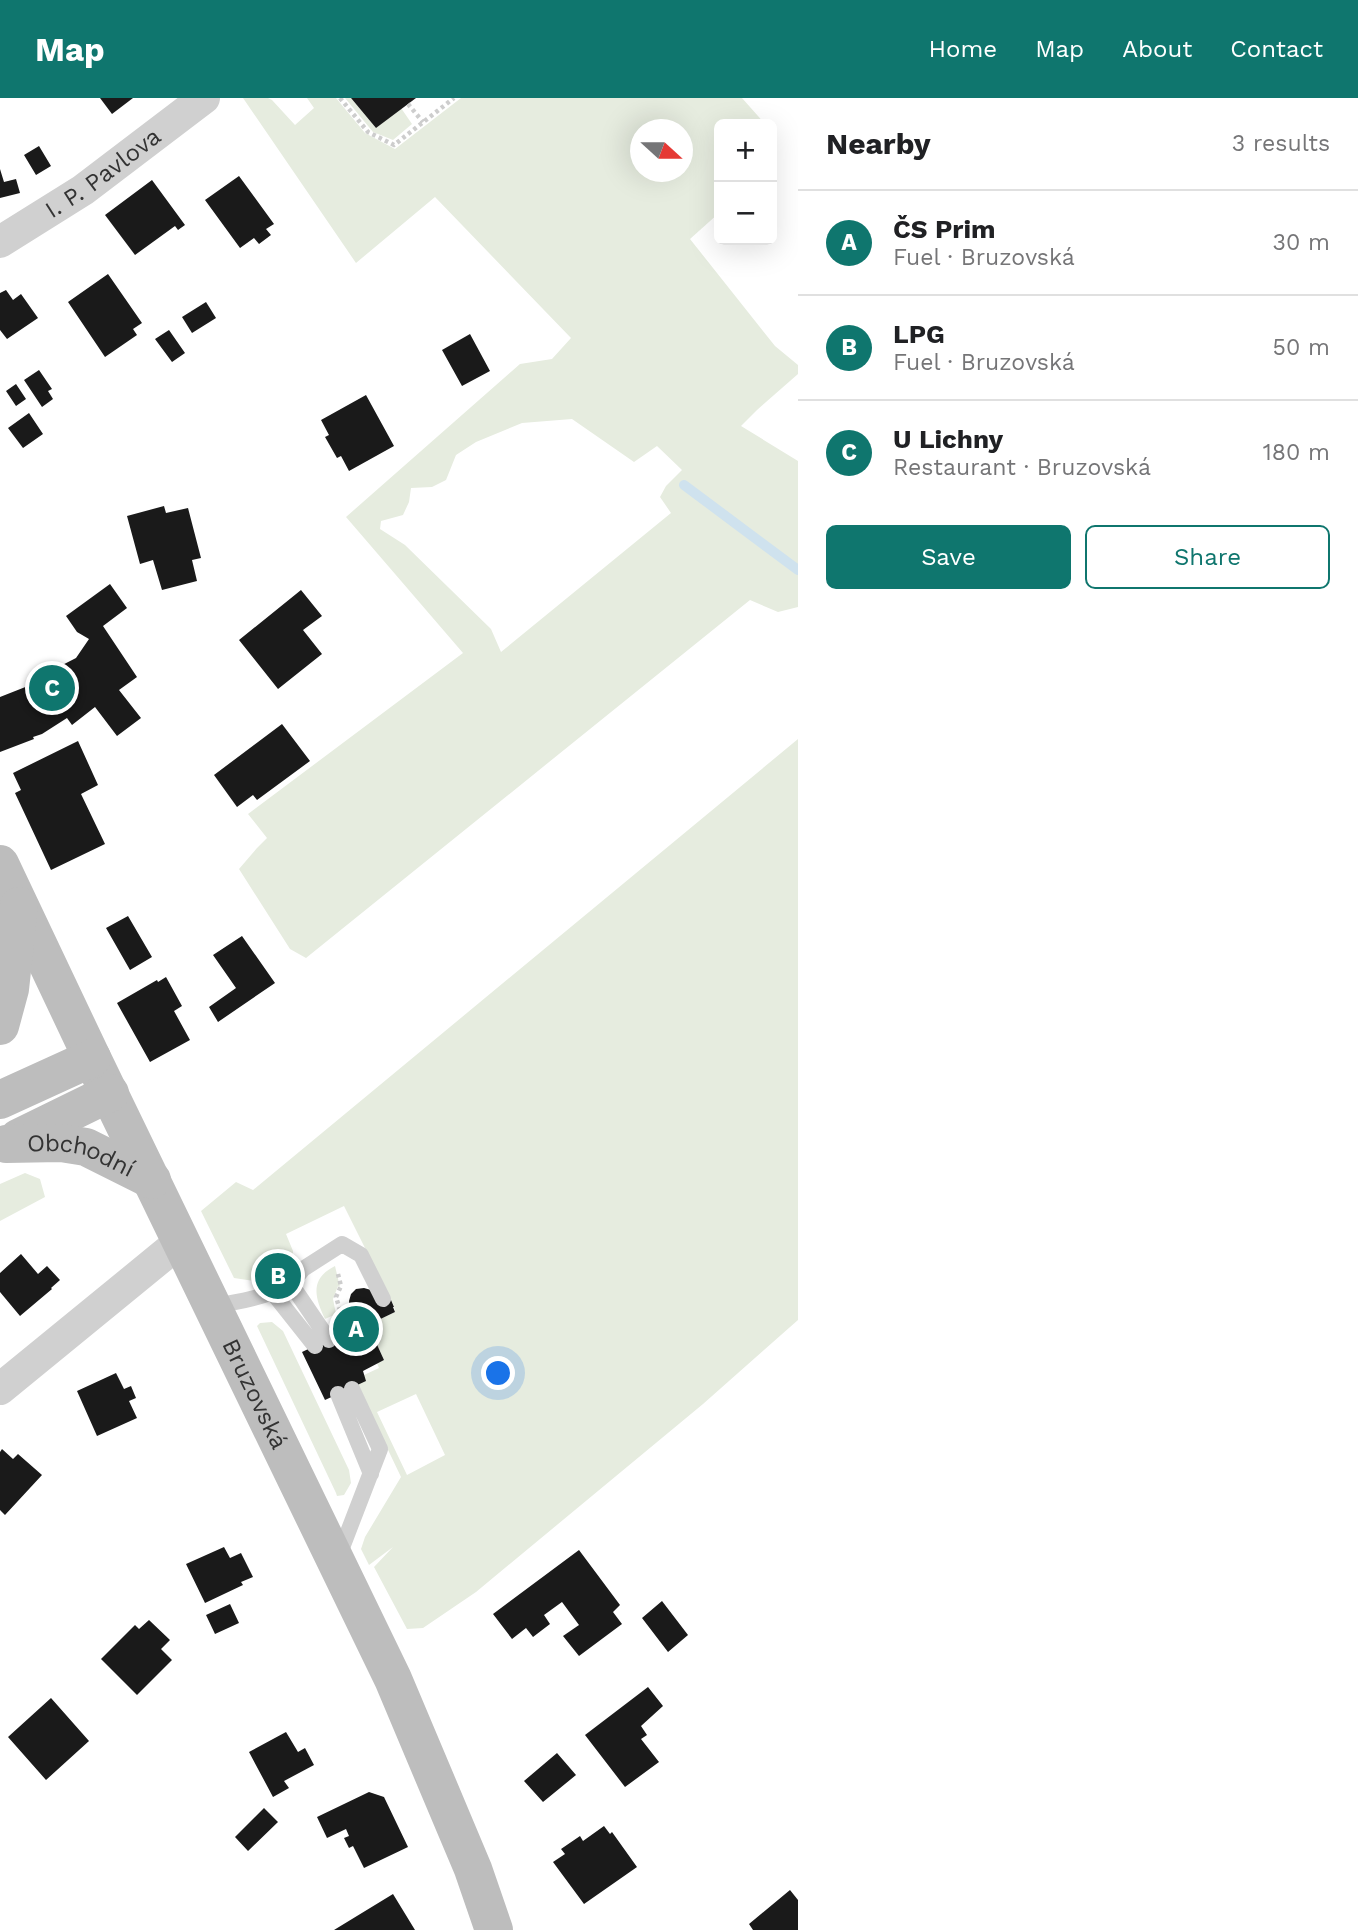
<!DOCTYPE html>
<html lang="en">
<head>
<meta charset="utf-8">
<style>
  body { margin:0; font-family:"Work Sans",sans-serif; background:#f2f2f2; color:#202124 }
  .controls { position:absolute; right:21px; top:21px; display:grid; overflow:hidden; border-radius:10px; box-shadow:0 7px 28px #0002 }
  .controls button { width:63px; height:63px; display:grid; place-items:center; padding:0; border:0; border-bottom:2px solid #e0e0e0; background:#fff; color:#202124; font:35px sans-serif }
  .compass { position:absolute; left:630px; top:21px; width:63px; height:63px; border-radius:50%; background:#fff; box-shadow:0 7px 28px #0002; rotate:111deg }
  .you { position:absolute; left:499px; top:1276px; width:24px; height:24px; margin:-18px; border:5px solid #fff; border-radius:50%; background:#1a73e8; box-shadow:0 0 0 10px #1a73e833 }
  .badge { display:grid; place-items:center; width:46px; height:46px; border-radius:50%; background:#0f766e; color:#fff; font-size:23px; font-weight:700 }
  .pin { position:absolute; translate:-50% -50%; border:4px solid #fff; box-shadow:0 2px 7px #0006 }
  .list { margin:0; padding:0; list-style:none }
  h2 { display:flex; justify-content:space-between; align-items:center; height:91px; margin:0; padding:0 28px; font-size:30px }
  h2 small { font-size:23px; font-weight:400; color:#757577 }
  .list li { display:grid; grid-template-columns:46px 1fr auto; gap:21px; align-items:center; box-sizing:border-box; height:105px; padding:0 28px; border-top:2px solid #e0e0e0 }
  .list b { display:block; font-size:26px; white-space:nowrap }
  .list p { margin:0; font-size:23px; white-space:nowrap; color:#757577 }
  .list em { font-size:23px; font-style:normal; color:#757577 }
  .actions { display:flex; gap:14px; padding:21px 28px }
  .actions a { flex:1; padding:16px 0; border:2px solid #0f766e; border-radius:10px; text-align:center; font-size:24px; color:#0f766e }
  .actions .main { background:#0f766e; color:#fff }
  .map { position:relative; flex:none; width:798px; height:1832px; overflow:hidden }
  header { display:flex; align-items:center; gap:42px; box-sizing:border-box; height:98px; padding:0 35px; background:#0f766e; color:#fff }
  header strong { font-size:33px }
  nav { display:flex; gap:38px; margin-inline-start:auto; font-size:24px }
  main { display:flex }
  aside { flex:1; background:#fff }
  .map>svg:first-child { display:block }
  .green { fill:#e6ecdf; fill-rule:evenodd }
  .lines { fill:none; stroke-linecap:round; stroke-linejoin:round }
  .stream { stroke:#cfe2ee; stroke-width:10 }
  .building { fill:#1a1a1a }
  .path { stroke:#cdcdcd; stroke-width:4.5; stroke-dasharray:3.5 3.5; stroke-linecap:butt }
  .lane { stroke:#d0d0d0; stroke-width:16 }
  .street { stroke:#d0d0d0; stroke-width:32 }
  .secondary { stroke:#bdbdbd; stroke-width:38 }
  .labels { text-anchor:middle; stroke-width:7; stroke-linejoin:round; paint-order:stroke }
  .street-label { font-size:24px; fill:#333; stroke:#fff }
</style>
</head>
<body>
<header>
<strong>Map</strong>
<nav><a>Home</a><a>Map</a><a>About</a><a>Contact</a></nav>
</header>
<main>
<div class="map">
<svg width="798" height="1832" viewBox="0 0 798 1832">
  <rect width="100%" height="100%" fill="#fff"/>
  <!-- green -->
  <path class="green" d="M243,0H268L272,2L295,27L314,10L307,0H336L365,35L395,51L461,0H742L765,26H719V115L690,141L775,248L798,267V276L757,312L741,328L798,363V509L778,514L750,502L306,860L290,851L239,771L257,750L267,740L248,716L463,555L346,419L520,266L552,261L571,240L435,99L356,165ZM640,32H682V74H640ZM572,321L634,364L657,348L682,372L666,388L660,399L671,415L501,554L491,531L405,447L380,431L381,423L403,417L409,404L411,390L432,389L446,382L456,357L476,344L522,325Z
    M345,0H351L376,30L401,10L412,26L393,42L373,34Z
    M798,641V1222L703,1306L476,1494L423,1530L407,1531L374,1469L393,1449L369,1467L361,1451L365,1439L401,1379L357,1287L364,1277L379,1270L377,1265L384,1262L368,1227L395,1214L394,1208L344,1108L286,1136L293,1153V1165L280,1174L276,1165L268,1168L272,1178L254,1183L234,1180L201,1113L236,1084L253,1092ZM416,1296L445,1357L407,1377L377,1314Z
    M25,1075L40,1081L45,1099L0,1123V1086Z
    M335,1168L340,1189L338,1188L333,1201L336,1216L325,1221C315,1200 309,1181 335,1168Z
    M272,1224L283,1233L349,1372L351,1385L344,1397L337,1398L336,1395L257,1228L260,1225Z"/>
  <g class="lines">
    <!-- stream -->
    <path class="stream" d="M684,387L798,472"/>
  </g>
  <!-- building -->
  <path class="building" d="M100,0H133L112,16Z
    M351,0H416L376,30Z
    M39,48L51,68L36,77L24,57Z
    M0,71L4,84L16,81L20,95L0,100Z
    M239,78L274,126L266,131L271,137L259,146L254,140L240,150L205,102Z
    M152,82L185,127L178,132L175,128L135,157L105,117Z
    M108,176L142,225L133,231L137,237L105,259L68,204Z
    M6,192L13,202L21,196L38,220L7,241L0,232V195Z
    M206,204L216,220L192,235L182,219Z
    M169,232L185,255L172,264L155,241Z
    M470,236L490,273L462,288L442,252Z
    M39,272L52,291L48,293L53,301L42,309L24,282Z
    M16,286L26,301L16,308L6,293Z
    M366,297L394,348L349,373L341,358L337,360L325,339L329,337L321,322Z
    M29,315L43,336L23,350L8,330Z
    M164,408L166,415L188,410L201,460L192,462L197,483L162,492L153,462L140,466L127,418Z
    M110,486L127,510L103,528L137,579L119,592L141,620L117,638L95,609L72,627L67,620L42,636L33,639L34,641L0,654V599L33,586L35,581L76,560L89,541L77,534L66,518Z
    M301,492L322,518L303,532L322,556L278,591L239,542Z
    M282,626L310,663L257,702L253,697L237,709L214,677Z
    M78,643L98,687L81,696L105,746L51,772L15,695L21,692L13,675Z
    M128,818L152,859L130,872L106,830Z
    M242,838L275,885L218,924L209,909L236,890L213,857Z
    M166,879L182,908L174,913L190,942L150,964L117,905L157,882L158,884Z
    M21,1156L38,1176L47,1168L60,1182L51,1190L52,1191L20,1218L0,1194V1175Z
    M364,1190L371,1192L380,1208L391,1202L394,1209H393L395,1214L368,1227L384,1262L363,1273L366,1283L325,1302L302,1254L344,1234L336,1216L350,1210L349,1203L351,1196L356,1191Z
    M116,1275L124,1291L131,1288L136,1300L129,1303L137,1320L97,1338L77,1293Z
    M2,1351L13,1361L18,1356L42,1377L5,1417L0,1412V1354Z
    M224,1449L230,1460L241,1455L253,1479L241,1484L243,1487L205,1505L186,1466Z
    M579,1452L620,1507L613,1514L622,1526L579,1558L563,1538L579,1527L562,1504L544,1517L550,1526L533,1539L526,1530L512,1541L493,1516Z
    M662,1503L688,1537L668,1554L642,1520Z
    M230,1506L239,1525L215,1536L206,1517Z
    M149,1522L170,1542L161,1551L172,1562L137,1597L101,1561L135,1527L139,1531Z
    M648,1589L663,1608L641,1628L647,1637L641,1641L659,1664L625,1689L585,1637Z
    M51,1600L89,1643L46,1682L8,1639Z
    M286,1634L298,1654L305,1650L314,1667L284,1683L289,1690L273,1699L249,1654Z
    M557,1655L576,1677L543,1704L524,1683Z
    M369,1694L384,1699L408,1749L364,1770L353,1748L349,1750L344,1740L349,1738L346,1731L327,1740L317,1719Z
    M264,1710L278,1724L248,1753L235,1739Z
    M604,1728L610,1736L612,1734L637,1769L584,1806L553,1764L565,1756L561,1751L580,1738L583,1743Z
    M790,1792L798,1802V1832H753L749,1826Z
    M393,1796L415,1832H334Z"/>
  <g class="lines">
    <!-- path -->
    <path class="path" d="M340,0L368,34L394,47L454,0
      M408,6L423,24
      M338,1176L341,1188L336,1199L340,1212"/>
    <!-- lane -->
    <path class="lane" d="M291,1186L303,1171L342,1146L361,1157L383,1201
      M273,1195L315,1248
      M212,1208C240,1204 266,1199 291,1186L329,1242
      M338,1296L371,1376
      M338,1460L380,1351L352,1291"/>
    <!-- street -->
    <g class="street">
      <path id="s1" d="M0,144L83,92L204,0"/>
      <path d="M0,1291L181,1143"/>
    </g>
    <!-- secondary -->
    <g class="secondary">
      <path id="s2" d="M0,766L92,960L393,1581L473,1771L494,1832"/>
      <path d="M0,928L10,891L19,808"/>
      <path d="M0,1002L92,960"/>
      <path d="M18,1040L110,995"/>
      <path id="s3" d="M6,1046L61,1045L86,1049L152,1082"/>
    </g>
  </g>
  <g class="labels">
    <!-- street labels -->
    <g class="street-label">
      <text dy="8" stroke="none"><textPath href="#s1" startOffset="124">I. P. Pavlova</textPath></text>
      <text dy="8" stroke="none"><textPath href="#s3" startOffset="77">Obchodní</textPath></text>
      <text dy="8" stroke="none"><textPath href="#s2" startOffset="588">Bruzovská</textPath></text>
    </g>
  </g>
</svg>
<div class="controls">
<button>+</button>
<button>−</button>
</div>
<svg class="compass" viewBox="-18 -18 36 36"><path d="M0-13l5 13h-10z" fill="#e53935"/><path d="M0 13l5-13h-10z" fill="#757577"/></svg>
<div class="you"></div>
<div class="pin badge" style="left:356px;top:1231px">A</div>
<div class="pin badge" style="left:278px;top:1178px">B</div>
<div class="pin badge" style="left:52px;top:590px">C</div>
</div>
<aside>
<h2>Nearby<small>3 results</small></h2>
<ul class="list">
<li><span class="badge">A</span><div><b>ČS Prim</b><p>Fuel · Bruzovská</p></div><em>30 m</em></li>
<li><span class="badge">B</span><div><b>LPG</b><p>Fuel · Bruzovská</p></div><em>50 m</em></li>
<li><span class="badge">C</span><div><b>U Lichny</b><p>Restaurant · Bruzovská</p></div><em>180 m</em></li>
</ul>
<div class="actions"><a class="main">Save</a><a>Share</a></div>
</aside>
</main>
</body>
</html>
